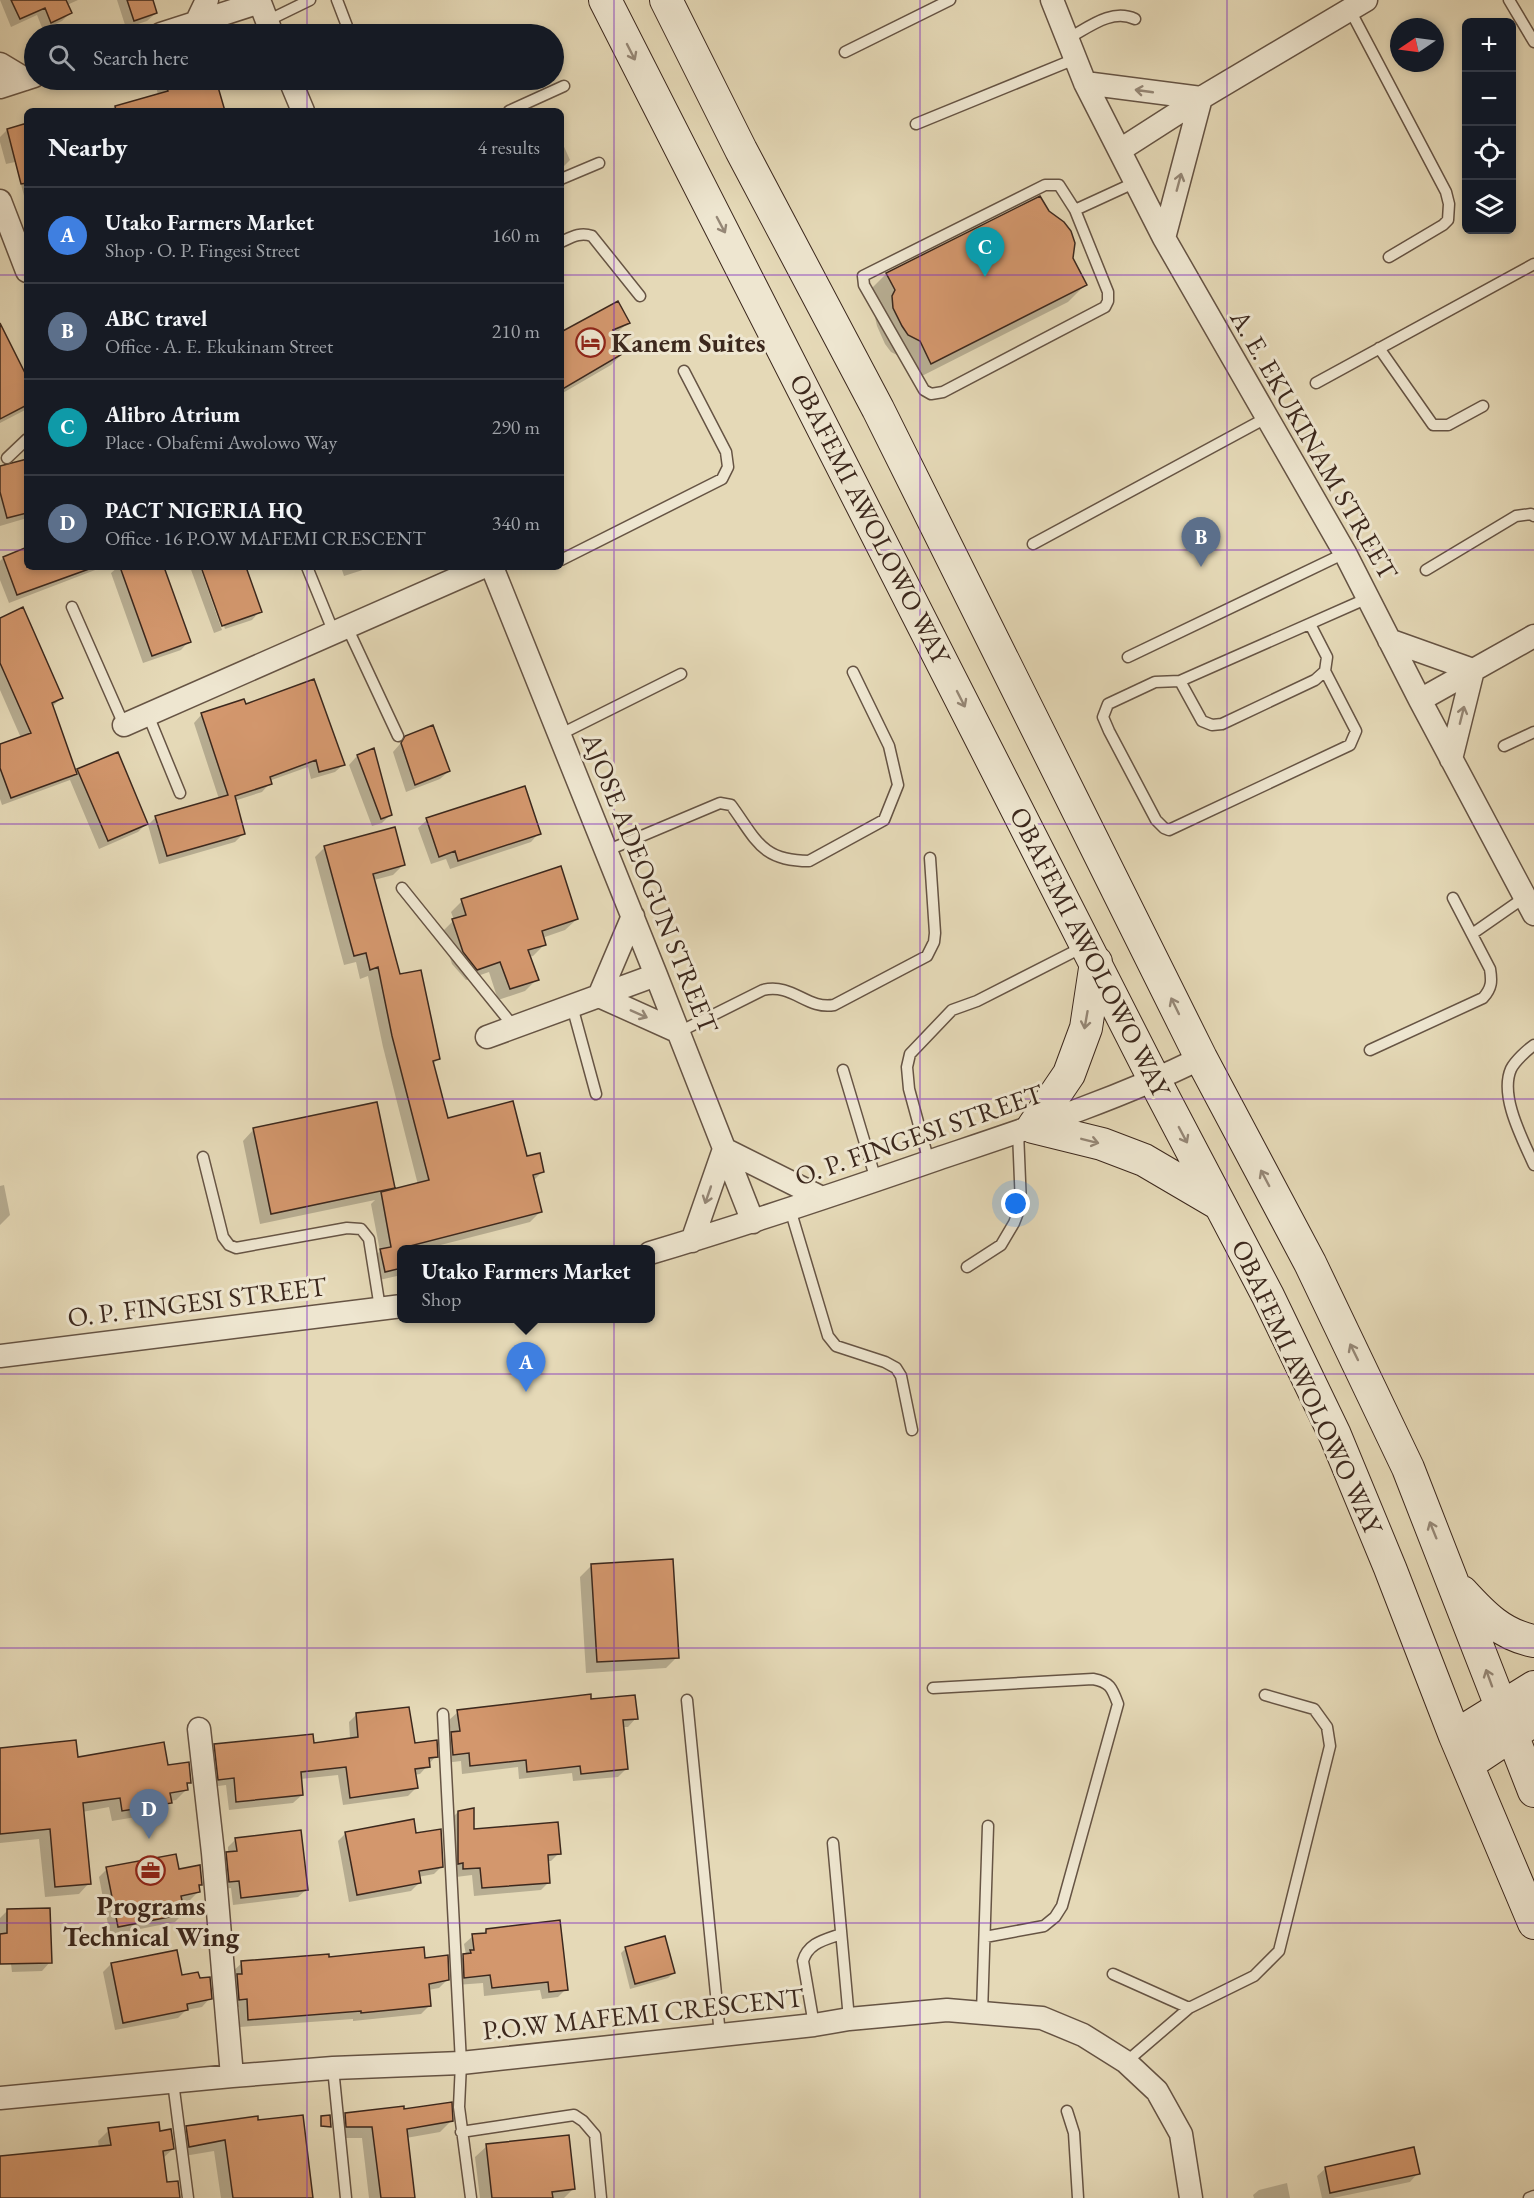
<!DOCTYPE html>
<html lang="en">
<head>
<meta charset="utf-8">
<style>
  body { margin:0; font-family:"EB Garamond",serif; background:#242831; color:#f1f3f6 }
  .controls { position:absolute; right:18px; top:18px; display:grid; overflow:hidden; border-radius:9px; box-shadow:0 3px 9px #0003 }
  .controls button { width:54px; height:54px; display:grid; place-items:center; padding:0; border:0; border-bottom:2px solid #363941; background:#171b24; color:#f1f3f6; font:30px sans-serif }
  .compass { position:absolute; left:1390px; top:18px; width:54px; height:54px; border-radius:50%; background:#171b24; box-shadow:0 3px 9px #0003; rotate:257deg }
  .you { position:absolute; left:1016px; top:1204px; width:21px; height:21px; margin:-15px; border:4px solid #fff; border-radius:50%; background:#1a73e8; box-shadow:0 0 0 9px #1a73e833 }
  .badge { display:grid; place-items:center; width:39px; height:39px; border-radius:50%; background:#ea580c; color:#fff; font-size:20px; font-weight:700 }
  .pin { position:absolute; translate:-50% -50px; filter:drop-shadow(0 2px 3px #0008) }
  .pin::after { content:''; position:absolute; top:32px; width:21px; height:18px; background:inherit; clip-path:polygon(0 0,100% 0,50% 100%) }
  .popup { position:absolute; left:397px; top:1245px; width:258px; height:78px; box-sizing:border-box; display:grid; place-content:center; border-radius:9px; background:#171b24; filter:drop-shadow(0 2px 4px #0005); font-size:20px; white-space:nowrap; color:#9ea1a6 }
  .popup b { font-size:22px; color:#f1f3f6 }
  .popup::after { content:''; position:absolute; left:50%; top:100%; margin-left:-12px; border:12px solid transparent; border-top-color:#171b24 }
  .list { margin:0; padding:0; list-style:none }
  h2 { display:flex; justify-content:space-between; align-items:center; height:78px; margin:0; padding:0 24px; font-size:26px }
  h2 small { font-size:20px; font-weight:400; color:#9ea1a6 }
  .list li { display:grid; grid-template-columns:39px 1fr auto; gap:18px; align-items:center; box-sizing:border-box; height:96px; padding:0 24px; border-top:2px solid #363941 }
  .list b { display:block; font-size:22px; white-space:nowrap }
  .list p { margin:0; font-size:20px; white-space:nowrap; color:#9ea1a6 }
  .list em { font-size:20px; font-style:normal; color:#9ea1a6 }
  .icon { flex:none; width:33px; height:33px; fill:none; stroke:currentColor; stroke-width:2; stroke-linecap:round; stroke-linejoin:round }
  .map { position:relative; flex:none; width:1534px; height:2198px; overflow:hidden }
  .search { position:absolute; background:#171b24; box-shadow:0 3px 9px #0003; left:24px; top:24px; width:540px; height:66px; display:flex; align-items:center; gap:15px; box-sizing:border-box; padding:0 21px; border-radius:33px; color:#9ea1a6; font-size:22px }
  .panel { position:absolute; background:#171b24; box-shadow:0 3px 9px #0003; left:24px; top:108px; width:540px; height:462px; border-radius:9px }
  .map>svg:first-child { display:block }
  .shadow { fill:#0003 }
  .building { fill:#d3976d; stroke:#3c281d; stroke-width:1.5 }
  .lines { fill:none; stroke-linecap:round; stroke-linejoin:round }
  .lane-casing { stroke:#665444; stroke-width:13 }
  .street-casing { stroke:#665444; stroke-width:25 }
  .secondary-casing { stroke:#3c281d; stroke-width:34 }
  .lane { stroke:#eee6d0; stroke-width:10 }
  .street { stroke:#eee6d0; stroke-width:22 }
  .secondary { stroke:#eee6d0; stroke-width:32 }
  .oneway { stroke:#958776 }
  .grid { fill:none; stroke:#7b2cbf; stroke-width:1.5; stroke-opacity:0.55 }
  .labels { text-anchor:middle; stroke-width:6; stroke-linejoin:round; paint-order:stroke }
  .poi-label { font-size:27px; font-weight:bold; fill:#3c281d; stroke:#eee6d0; text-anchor:start }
  .street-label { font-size:27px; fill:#3c281d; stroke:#eee6d0 }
</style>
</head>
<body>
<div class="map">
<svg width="1534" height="2198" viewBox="0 0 1534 2198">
  <rect width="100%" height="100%" fill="#e5d9b7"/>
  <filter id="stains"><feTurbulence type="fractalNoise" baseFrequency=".00333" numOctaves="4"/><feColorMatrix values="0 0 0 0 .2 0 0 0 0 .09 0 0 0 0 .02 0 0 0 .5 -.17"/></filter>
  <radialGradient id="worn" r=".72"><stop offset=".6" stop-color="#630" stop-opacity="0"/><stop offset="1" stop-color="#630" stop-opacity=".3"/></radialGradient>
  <!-- shadow -->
  <path class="shadow" d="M0,0H78L67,5L70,13L62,21L43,30L37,15L11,27Z
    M117,0H151L156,13L147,21L126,28Z
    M157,80H214L222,111H102L158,95L155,82Z
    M27,125V207L15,162L6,164L0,142V137L7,130Z
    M561,140L570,160L561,169Z
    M1039,198L1085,285L1068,302L914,380L903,358L891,352L885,344L877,326L869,291L886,274Z
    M628,323L614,335L623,353L611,365L561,394V334Z
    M0,326L27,380V409L0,423Z
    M27,461V518L0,526V468Z
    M27,549V567H103L9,603L0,580V561L3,558Z
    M118,567H163L189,641L181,650L143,663L111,573Z
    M190,567H200L222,630L214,633Z
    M203,567H245L260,611L252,620L225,629Z
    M341,567H372L344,576Z
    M0,619L61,698L52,707L75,773L78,770L146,824L138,832L99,849L70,780L2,805L0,799V745L21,738L0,690Z
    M245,706L344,764L335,772L311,779L308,767L269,781L270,783L262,792L234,801L244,833L235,842L159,864L148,825L156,817L219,799L194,723L202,714Z
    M406,737L449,771L440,779L406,792L393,752Z
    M373,750L390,815L382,823L372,826L349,765L357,756Z
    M427,820L539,833L531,842L450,869L446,859L431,864L418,828Z
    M325,847L403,865L393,875L374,880L399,976L438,1059L433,1064L447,1120L526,1158L543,1171L533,1181L540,1212L530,1222L421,1250H402V1272L397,1276L375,1281L371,1260L380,1251L371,1204L375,1200L260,1224L243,1141L254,1129L393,1187L389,1192L418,1185L383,1047L368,976L360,979L356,962L344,965L315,857Z
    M462,901L577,919L565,930L542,938L545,944L533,956L529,957L537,979L525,991L498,1000L489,972L466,980L452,964L442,932L454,920L451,912Z
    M4,1185L10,1215L0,1225V1186Z
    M592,1565L677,1657L666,1668L586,1673L580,1577Z
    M589,1700L636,1718L628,1727H622L626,1769L618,1777L573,1781L572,1773L519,1779L518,1767L462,1774L461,1761L445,1763L444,1742L451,1734L449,1720L458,1712Z
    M357,1714L436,1756L420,1774L414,1775L416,1788L408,1796L343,1805L338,1775L300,1779L302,1795L293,1803L229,1810L226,1785L211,1787L207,1754L215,1746L313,1744L350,1739L349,1722Z
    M0,1750L167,1767L190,1782L186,1786L187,1789L176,1800L170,1801L160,1813L112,1821L109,1807L82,1812L89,1883L79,1894L45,1897L39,1839L0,1843Z
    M458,1812L473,1831L559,1853L551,1861H547L549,1882L541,1890L474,1896L472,1875L456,1877L450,1820Z
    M346,1833L415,1835L442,1866L434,1874L418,1877L419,1883L411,1891L349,1902L338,1841Z
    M236,1839L307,1889L298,1897L233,1905L231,1888L221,1889L219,1862L228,1854V1847Z
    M107,1869L178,1871L201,1885L198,1887L199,1891L190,1900L181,1902L183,1914L175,1922L110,1935L99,1877Z
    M7,1911L50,1962L42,1971L12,1972L9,1948L0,1949V1918Z
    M486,1930L566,1989L558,1997L542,1999L540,1990L484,1996L483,1983L456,1985L455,1963L466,1955L464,1944L473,1936L482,1935Z
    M626,1948L674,1973L668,1978L630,1989L621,1953Z
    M328,1958L423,1959L448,1979L439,1988L428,1990L430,2005L421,2014L353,2021V2019L240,2027L239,2007L231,2008L233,1971L242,1963Z
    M111,1964L181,1977L210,1998L202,2007L186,2010L178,2018L115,2030L103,1972Z
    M403,2111L452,2120L440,2132L406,2138L414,2198H369L362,2138H336L334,2126L346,2114Z
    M257,2122L312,2198H221L214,2151L178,2157L176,2139L187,2127Z
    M109,2130L159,2133L173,2149L162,2159L165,2184L179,2198H0V2157L99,2148L98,2141Z
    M487,2146L573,2189L564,2198H480L475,2157Z
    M1326,2168L1418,2173L1410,2182L1333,2198H1322L1317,2176Z
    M1287,2183L1290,2198H1254L1253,2195L1259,2190Z"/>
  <!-- building -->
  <path class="building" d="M11,0H66L72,13L51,23L45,8L20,19Z
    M127,0H153L157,13L134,21Z
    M164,80H216L225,111H116L115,106L168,91Z
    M27,123V183L21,184L7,129Z
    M1040,196L1049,211L1064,222L1071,231L1075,243L1073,258L1087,285L931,364L920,341L908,335L902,326L893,308L892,296L895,290L886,273Z
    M618,301L630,323L613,330L624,353L561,390V332Z
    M0,323L27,377V405L0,419Z
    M27,459V513L7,518L0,492V466Z
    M27,547V567H88L89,569L17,595L3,557Z
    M120,567H164L191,642L152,656Z
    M201,567H246L262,612L222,626Z
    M23,607L63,698L52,703L77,774L11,798L0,768V744L31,733L0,663V618Z
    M314,679L345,765L319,772L316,760L270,777L272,784L235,796L245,834L167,856L155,816L228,795L201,713L244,699L246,704Z
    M433,725L450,771L415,785L401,743L405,736Z
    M374,748L392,815L381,819L357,755Z
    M118,752L148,824L108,841L77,769Z
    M525,786L541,834L458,861L455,851L439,857L426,818Z
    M395,827L405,865L373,874L400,974L421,970L440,1059L433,1061L448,1118L513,1101L527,1156L540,1153L544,1172L533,1175L542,1212L402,1248V1268L385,1272L380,1249L391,1247L381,1192L429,1180L392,1036L378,967L370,970L366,953L354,956L324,846Z
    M561,866L578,919L542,931L546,945L528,950L539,980L510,989L500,962L477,970L463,952L452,919L466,915L461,899Z
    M377,1102L395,1188L271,1214L253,1128Z
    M673,1559L679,1658L597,1662L591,1564Z
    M591,1694V1699L635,1695L638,1719L623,1720L628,1769L581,1774L580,1766L527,1772L526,1760L470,1766L469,1753L453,1755L451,1732L460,1731L457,1710Z
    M409,1707L415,1743L437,1740L438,1757L429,1758L430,1767L415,1769L418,1788L350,1798L346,1767L301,1772L303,1795L236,1802L234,1778L218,1780L214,1744L313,1734L314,1743L358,1737L356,1713Z
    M76,1740L78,1757L164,1742L168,1765L189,1762L191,1783H187L188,1790L170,1793L172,1803L122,1811L120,1798L83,1803L91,1884L55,1887L50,1829L0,1834V1748Z
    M474,1808V1829L558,1822L561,1854L548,1855L550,1883L482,1888L480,1868L463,1869V1863L458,1864V1811Z
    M414,1819L416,1833L441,1829L443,1867L419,1871L421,1883L357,1895L345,1832Z
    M301,1830L308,1890L241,1898L239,1881L229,1882L226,1852L237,1851L235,1838Z
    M176,1854L179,1869L200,1865L202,1885H199L200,1892L181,1896L185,1914L118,1927L106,1867Z
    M50,1908L52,1963L0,1964V1934L7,1933V1909Z
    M560,1920L568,1990L549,1992L548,1982L492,1988L490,1975L464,1978L463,1954L471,1953L470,1950H474L472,1934L486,1933V1929Z
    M665,1936L675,1973L635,1984L625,1947Z
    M424,1947L425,1958L448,1955L449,1980L429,1984L431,2006L361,2013V2011L248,2020L247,1999L239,2000L237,1974H242L241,1961L329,1954V1957Z
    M177,1950L182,1975L198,1972L200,1978L210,1977L212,1999L187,2004L188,2010L123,2023L111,1963Z
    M452,2102L453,2121L407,2129L415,2198H381L372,2127H346L345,2113L404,2106V2109Z
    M303,2115L313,2198H233L225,2140L189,2147L186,2126L258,2116V2120Z
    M330,2115L331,2127L321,2126V2116Z
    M159,2122L160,2131L171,2129L174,2149L163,2151L167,2182L178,2181L180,2198H0V2156L111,2145L108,2128Z
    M569,2135L575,2189L552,2192L553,2198H492L486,2144Z
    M1414,2147L1420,2174L1330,2193L1325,2167Z"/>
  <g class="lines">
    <defs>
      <path id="lane" d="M337,0L350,34
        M1509,0L1534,42
        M1350,10L1446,192L1449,204L1448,220L1443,225L1389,257
        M267,21L310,0
        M1067,39C1088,28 1111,8 1135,19
        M845,52L950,0
        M382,80H388
        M509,111L564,86
        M916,124L1075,59
        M561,179L599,163
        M1075,210L1108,292V301L1105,307L943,392L931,394L924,390L864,285L863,276L1045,185H1059L1075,210L1136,182
        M561,242C572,237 580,232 592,236L640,296
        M1379,348L1433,425H1448L1483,406
        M1316,383L1534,264
        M7,458L27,439
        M1033,544L1266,418
        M561,560L722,479L728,467L726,452L684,371
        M307,567L334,633
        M1426,570L1516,516L1531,514L1534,516
        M72,607L124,725
        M347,627L398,736
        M1128,657L1345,553
        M1325,671L1356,731L1350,745L1169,830L1164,828L1156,820L1109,731L1103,717L1108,704L1155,682L1180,681L1368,598
        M1180,681L1202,721L1212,725L1222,724L1315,680L1325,671L1327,657L1310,624
        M148,715L180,793
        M559,735L681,674
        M1504,746L1534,732
        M606,851L720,803L731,805C756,839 761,861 809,861L884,820L898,785L889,746L853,672
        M402,888L514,1027
        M1472,934L1525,897
        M572,1006L596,1094
        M679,1032L763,990C793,983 807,1010 834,1005L927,956L934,942L935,933L930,858
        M1534,1045C1527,1050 1515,1061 1511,1069C1499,1096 1523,1140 1534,1165
        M1370,1050L1483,998C1492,988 1492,981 1490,969L1453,898
        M843,1070L876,1180
        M203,1157L223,1237L229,1245L236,1248L347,1228L361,1229L369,1239L380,1308
        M929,1162L909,1089L907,1067L910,1054L952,1010L977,1001L1083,947
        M790,1209L828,1336L836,1346L885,1362L896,1368L901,1376L912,1430
        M967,1267L1001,1245L1014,1223L1021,1205L1018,1132
        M933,1688L1093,1679C1110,1682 1112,1688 1118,1704L1062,1906L1055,1917L1044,1926L985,1937
        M687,1700L720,2035
        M443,1714L461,2063L459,2107L471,2198
        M833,1843L849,2019
        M1113,1974L1189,2008
        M982,2013L988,1826
        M814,2025L803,1961C808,1943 824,1940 841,1934
        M1126,2062L1189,2008L1254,1976L1279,1951L1330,1746L1327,1727L1314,1709L1265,1695
        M333,2068L346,2198
        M173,2082L188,2198
        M1067,2111L1074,2133L1078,2198
        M461,2132L574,2115L583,2121L595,2135L601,2198
        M1529,2198L1534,2196"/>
      <path id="street" d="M207,0L196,23L218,34
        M259,0L272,34
        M1052,0L1085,83L1164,238L1345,553L1420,700L1534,914
        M161,34L260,2
        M0,64L25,79
        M290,80L303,111
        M1085,83L1201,98L1164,238
        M0,87L34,76
        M1120,150L1201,98L1366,0
        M0,201L27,271
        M492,567L656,975L753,1222
        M1389,640L1473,670L1451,759
        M1420,700L1534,636
        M124,725L483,567
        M633,916L599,996L679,1032
        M487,1037L656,975
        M692,1241L724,1149L822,1198
        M650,1253C747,1224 842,1192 937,1159C1026,1129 1116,1100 1201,1058
        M0,1356L402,1306
        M199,1729L213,1853L232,2076
        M0,2098L232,2076L333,2068L461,2063L814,2025L849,2019L947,2010L1042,2018L1083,2035L1126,2062L1157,2091L1181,2134L1191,2198"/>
      <path id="secondary" d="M605,0L1155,1081L1268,1296L1335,1435L1390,1568L1455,1736L1534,1923
        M666,0L741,150L878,409L1201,1058L1310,1263L1408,1468L1534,1791
        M1096,962L1086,1028L1069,1074L1033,1127L1102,1144L1144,1160L1219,1204
        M1462,1592C1483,1615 1502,1635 1534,1641
        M1455,1736L1534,1687
        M1468,1764L1534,1720"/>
    </defs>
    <!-- lane casing -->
    <use href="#lane" class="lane-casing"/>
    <!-- street casing -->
    <use href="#street" class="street-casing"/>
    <!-- secondary casing -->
    <use href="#secondary" class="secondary-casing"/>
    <!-- lane -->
    <use href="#lane" class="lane"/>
    <!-- street -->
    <use href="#street" class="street"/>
    <!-- secondary -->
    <use href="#secondary" class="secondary"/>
  </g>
  <!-- one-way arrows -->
  <defs><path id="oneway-shaft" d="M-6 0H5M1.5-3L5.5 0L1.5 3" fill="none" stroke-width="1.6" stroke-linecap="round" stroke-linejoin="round" transform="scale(1.5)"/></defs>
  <g class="oneway">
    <use href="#oneway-shaft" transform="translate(631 52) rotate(63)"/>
    <use href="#oneway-shaft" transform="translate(1144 91) rotate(-172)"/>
    <use href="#oneway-shaft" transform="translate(1179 182) rotate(-75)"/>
    <use href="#oneway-shaft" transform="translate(721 225) rotate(62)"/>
    <use href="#oneway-shaft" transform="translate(961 699) rotate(63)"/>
    <use href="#oneway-shaft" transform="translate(1462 715) rotate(-76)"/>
    <use href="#oneway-shaft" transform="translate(1175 1006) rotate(-116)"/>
    <use href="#oneway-shaft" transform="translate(639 1014) rotate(24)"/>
    <use href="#oneway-shaft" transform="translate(1086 1020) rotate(100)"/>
    <use href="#oneway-shaft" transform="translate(1183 1135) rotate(62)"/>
    <use href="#oneway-shaft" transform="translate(1090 1141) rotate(14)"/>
    <use href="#oneway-shaft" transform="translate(1265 1178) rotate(-118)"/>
    <use href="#oneway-shaft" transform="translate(708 1195) rotate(109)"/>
    <use href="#oneway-shaft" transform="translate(1354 1352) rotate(-116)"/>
    <use href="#oneway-shaft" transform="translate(1433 1530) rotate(-112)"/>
    <use href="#oneway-shaft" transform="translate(1489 1678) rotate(-110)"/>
  </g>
  <!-- grid -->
  <path class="grid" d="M307,0V34M614,0V2198M920,0V2198M1227,0V2198M307,80V111M0,275H27M561,275H1534M0,550H27M561,550H1534M307,567V2198M0,824H1534M0,1099H1534M0,1374H1534M0,1648H1534M0,1923H1534"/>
  <!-- icons -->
  <defs>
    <symbol id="hotel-ring" viewBox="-11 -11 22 22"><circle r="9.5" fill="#eee6d0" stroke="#8f2418" stroke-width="1.5"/><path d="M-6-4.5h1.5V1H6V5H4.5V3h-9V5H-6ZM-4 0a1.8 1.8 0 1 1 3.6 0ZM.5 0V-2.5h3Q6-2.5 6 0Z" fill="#8f2418"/></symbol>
    <symbol id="office-ring" viewBox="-11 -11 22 22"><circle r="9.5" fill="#eee6d0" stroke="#8f2418" stroke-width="1.5"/><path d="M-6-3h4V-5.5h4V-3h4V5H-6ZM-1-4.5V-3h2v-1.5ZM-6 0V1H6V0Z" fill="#8f2418"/></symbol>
  </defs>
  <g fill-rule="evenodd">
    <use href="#hotel-ring" x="574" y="326" width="33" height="33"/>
    <use href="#office-ring" x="134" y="1854" width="33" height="33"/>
  </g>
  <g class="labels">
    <!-- poi labels -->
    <g class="poi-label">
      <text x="611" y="352">Kanem Suites</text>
      <text x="151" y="1915" text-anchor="middle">Programs<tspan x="151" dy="31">Technical Wing</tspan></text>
    </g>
    <!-- street labels -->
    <g class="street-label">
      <text transform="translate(1314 445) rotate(60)" y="9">A. E. EKUKINAM STREET</text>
      <text transform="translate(870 519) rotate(63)" y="9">OBAFEMI AWOLOWO WAY</text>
      <text transform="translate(650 883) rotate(68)" y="9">AJOSE ADEOGUN STREET</text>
      <text transform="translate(1090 952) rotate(63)" y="9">OBAFEMI AWOLOWO WAY</text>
      <text transform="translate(919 1135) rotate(-19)" y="9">O. P. FINGESI STREET</text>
      <text transform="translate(197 1302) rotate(-7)" y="9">O. P. FINGESI STREET</text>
      <text transform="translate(1307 1387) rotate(65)" y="9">OBAFEMI AWOLOWO WAY</text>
      <text transform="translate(643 2014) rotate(-6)" y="9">P.O.W MAFEMI CRESCENT</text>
    </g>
  </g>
  <rect width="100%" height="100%" filter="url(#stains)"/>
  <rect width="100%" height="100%" fill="url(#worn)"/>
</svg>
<div class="controls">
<button>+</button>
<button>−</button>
<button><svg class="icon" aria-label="locate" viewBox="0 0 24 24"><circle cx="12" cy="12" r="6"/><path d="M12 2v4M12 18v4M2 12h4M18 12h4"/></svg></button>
<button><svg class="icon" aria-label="layers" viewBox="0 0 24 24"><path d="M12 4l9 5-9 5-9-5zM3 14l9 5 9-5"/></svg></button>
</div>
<svg class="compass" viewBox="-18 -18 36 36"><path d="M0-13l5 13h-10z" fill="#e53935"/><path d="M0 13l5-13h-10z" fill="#9ea1a6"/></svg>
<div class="you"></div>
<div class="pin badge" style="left:526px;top:1392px;background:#3f7fe0">A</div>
<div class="popup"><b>Utako Farmers Market</b>Shop</div>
<div class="pin badge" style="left:1201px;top:567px;background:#5c6f8a">B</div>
<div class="pin badge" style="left:985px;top:277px;background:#0f9aa8">C</div>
<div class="pin badge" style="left:149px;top:1839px;background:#5c6f8a">D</div>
<div class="search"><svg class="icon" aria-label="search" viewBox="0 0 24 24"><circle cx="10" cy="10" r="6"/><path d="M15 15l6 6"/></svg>Search here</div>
<section class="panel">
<h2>Nearby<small>4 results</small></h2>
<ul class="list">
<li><span class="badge" style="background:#3f7fe0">A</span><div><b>Utako Farmers Market</b><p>Shop · O. P. Fingesi Street</p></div><em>160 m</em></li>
<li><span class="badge" style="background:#5c6f8a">B</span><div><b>ABC travel</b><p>Office · A. E. Ekukinam Street</p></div><em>210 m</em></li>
<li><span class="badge" style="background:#0f9aa8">C</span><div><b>Alibro Atrium</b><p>Place · Obafemi Awolowo Way</p></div><em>290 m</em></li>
<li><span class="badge" style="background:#5c6f8a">D</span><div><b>PACT NIGERIA HQ</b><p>Office · 16 P.O.W MAFEMI CRESCENT</p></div><em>340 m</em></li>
</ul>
</section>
</div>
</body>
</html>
